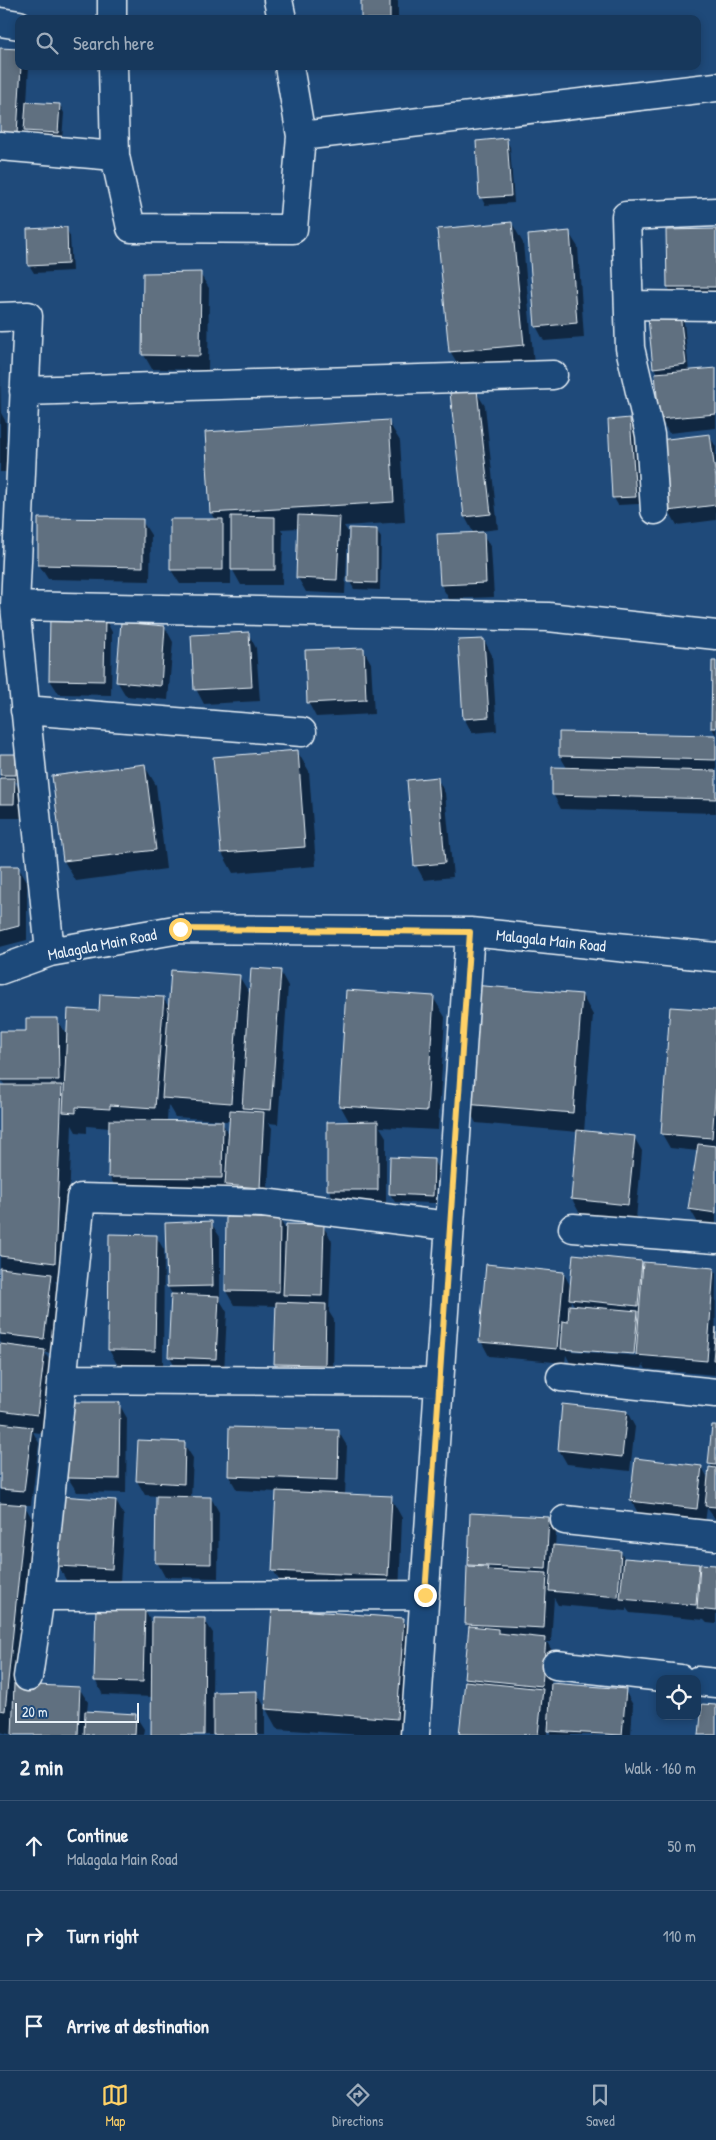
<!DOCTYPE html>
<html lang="en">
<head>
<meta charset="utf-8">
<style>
  body { margin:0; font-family:"Patrick Hand",sans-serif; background:#203f62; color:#f1f3f6 }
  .controls { position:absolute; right:15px; bottom:15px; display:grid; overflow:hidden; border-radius:10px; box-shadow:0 2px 8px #0003 }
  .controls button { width:45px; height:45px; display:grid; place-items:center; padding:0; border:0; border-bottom:1px solid #365272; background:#17385c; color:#f1f3f6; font:25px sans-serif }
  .scale { position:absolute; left:15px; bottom:12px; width:124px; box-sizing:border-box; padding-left:5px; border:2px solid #e8f1f8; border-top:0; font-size:14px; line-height:18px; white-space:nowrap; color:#e8f1f8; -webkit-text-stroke:4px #1f4a7a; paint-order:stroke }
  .stop { position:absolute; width:15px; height:15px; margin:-11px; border:4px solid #ffd166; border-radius:50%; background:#fff }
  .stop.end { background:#ffd166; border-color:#fff; box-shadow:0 1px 5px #0008 }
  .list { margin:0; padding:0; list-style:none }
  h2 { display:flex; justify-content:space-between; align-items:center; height:65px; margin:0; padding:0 20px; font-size:21px }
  h2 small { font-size:16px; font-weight:400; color:#9eacbb }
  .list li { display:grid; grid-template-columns:32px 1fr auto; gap:15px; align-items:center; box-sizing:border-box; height:90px; padding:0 20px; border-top:1px solid #365272 }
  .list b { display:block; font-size:19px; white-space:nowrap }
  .list p { margin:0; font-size:16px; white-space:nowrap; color:#9eacbb }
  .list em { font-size:16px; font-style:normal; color:#9eacbb }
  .icon { flex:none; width:28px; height:28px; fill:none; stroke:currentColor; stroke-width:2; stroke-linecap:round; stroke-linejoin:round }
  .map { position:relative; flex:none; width:716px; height:1735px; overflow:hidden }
  .search { position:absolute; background:#17385c; box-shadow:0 2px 8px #0003; left:15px; right:15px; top:15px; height:55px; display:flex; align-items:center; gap:12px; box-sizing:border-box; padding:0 18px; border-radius:10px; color:#9eacbb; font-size:19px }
  .sheet { height:335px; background:#17385c }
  nav { display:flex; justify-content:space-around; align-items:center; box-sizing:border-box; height:70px; border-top:1px solid #365272; background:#17385c; font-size:14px; color:#9eacbb }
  nav a { display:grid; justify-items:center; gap:2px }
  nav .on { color:#ffd166 }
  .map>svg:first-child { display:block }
  .shadow { fill:#0007; fill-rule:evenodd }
  .building { fill:#607080; stroke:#e8f1f8 }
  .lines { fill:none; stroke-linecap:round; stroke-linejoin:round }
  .minor-casing { stroke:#e8f1f8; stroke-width:31 }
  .minor { stroke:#1f4a7a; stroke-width:28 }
  .route { stroke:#ffd166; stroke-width:6 }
  .labels { text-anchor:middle; stroke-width:4; stroke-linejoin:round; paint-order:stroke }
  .street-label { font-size:16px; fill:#e8f1f8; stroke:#1f4a7a }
</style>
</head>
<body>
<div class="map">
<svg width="716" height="1735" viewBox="0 0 716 1735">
  <rect width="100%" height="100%" fill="#1f4a7a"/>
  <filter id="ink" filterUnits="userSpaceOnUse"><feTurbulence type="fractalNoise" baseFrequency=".02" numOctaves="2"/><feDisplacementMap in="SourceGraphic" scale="10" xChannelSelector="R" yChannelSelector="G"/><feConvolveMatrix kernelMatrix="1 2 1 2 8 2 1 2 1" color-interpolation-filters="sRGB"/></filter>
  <g filter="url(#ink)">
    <!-- shadow -->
    <path class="shadow" d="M362,0H398V19H362Z
      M0,49L19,66H29L27,103L60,105L64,113L62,140L30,138L26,131L25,148L0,147Z
      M506,140L510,147L514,203L485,205L481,197Z
      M512,223L523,243L534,365L462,371L450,351Z
      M66,228L70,236L72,271L34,273L29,265Z
      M716,231V301H676L668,287Z
      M569,233L578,247L584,338L544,341L536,326Z
      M200,274L209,288L208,370L152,369L144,355Z
      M679,315L684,322L689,372L716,369V428L669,433L660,418L658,374L654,368Z
      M0,365L1,413L6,422V472H0Z
      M476,392L485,406L498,529L473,532L465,517L451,394Z
      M629,419L634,427L639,504L618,505L614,498Z
      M388,421L400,441L405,522L344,526L348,532L345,594L306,592L298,578L299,528L281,529L283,533L282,585H241L231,567V584H180L171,570L215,520L211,513L206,433Z
      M709,435L716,447V520L677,525L669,511Z
      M142,521L151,535L150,581L48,579L39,565Z
      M377,530L381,538L380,590L354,589L350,582Z
      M483,534L491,548L494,597L449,599L441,585Z
      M104,617L112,632L111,695L59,694L50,680Z
      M165,627L173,642L168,700L126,696L117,681Z
      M248,633L256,648L260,701L204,704L196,689Z
      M484,640L492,655L497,731L472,733L464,718Z
      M363,649L371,663L374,714L316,717L308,702Z
      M716,662V735L712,728Z
      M561,733L716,737V813L561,809L553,794L567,768L560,756Z
      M297,751L309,771L316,866L233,873L222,853Z
      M0,755H15L19,762V782H15L22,794V818H0Z
      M144,765L156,785L166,869L76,881L64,861Z
      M437,778L445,793L453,877L424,880L416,865Z
      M0,867H18L27,882V940L0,947Z
      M280,971L288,986L278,1124L269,1123L272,1128L267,1202L118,1191L109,1176L110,1128L87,1126V1133L76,1132L72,1125L66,1283L55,1281L60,1290L52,1353H45L56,1371L48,1434L33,1432L39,1443L31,1505H24L39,1530L23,1686L79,1688L88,1702L87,1712L135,1715L144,1729L143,1735H13L0,1732V1087H6L1,1080L28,1032L57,1019L68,1037L100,1012L163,998L170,1009L239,976L251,996ZM168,1105L175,1117L219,1120V1123L167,1122ZM221,1121H231L230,1136Z
      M582,995L593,1015L584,1132L634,1137L642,1151L636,1219L580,1214L572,1199L578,1132L476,1123L465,1103Z
      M433,997L445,1017L438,1130L380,1127L386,1137V1204L337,1205L329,1190L328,1123H350L340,1105Z
      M716,1012V1226L698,1223L690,1209L698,1151L670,1148L662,1134Z
      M391,1158L433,1160L437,1167L436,1203L395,1202L390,1194Z
      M280,1220L287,1232L323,1226L332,1241L329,1312L334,1320L333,1379L284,1378L275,1363L277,1306L234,1305L226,1291Z
      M211,1223L220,1237V1300L227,1312L224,1373L178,1371L170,1357L172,1294L168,1287Z
      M156,1236L164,1250L163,1365L117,1364L109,1350Z
      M641,1263L644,1268L714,1269L716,1273L715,1375L646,1369L643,1364L642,1368L570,1363L566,1355L565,1363L489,1356L481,1341L564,1274L571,1287ZM571,1300L575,1307H570ZM570,1348L641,1353V1356L570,1351Z
      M119,1404L127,1418L126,1493L77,1492L68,1478Z
      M627,1412L635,1427L630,1471L567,1464L559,1450Z
      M716,1427V1520L707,1508L705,1523L639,1515L631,1500L702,1467L709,1480L713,1469L710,1464Z
      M338,1431L347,1446L345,1495L391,1498L402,1518L399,1595L285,1590L273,1570L277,1492L237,1490L229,1476Z
      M184,1444L193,1458L191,1498H211L219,1512L218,1578L165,1577L157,1562L158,1496L145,1495L137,1481Z
      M116,1501L124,1516L120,1583L66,1580L58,1565Z
      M548,1518L556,1533L555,1547L621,1552L624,1559L698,1565L701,1570L716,1567V1624L707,1623L704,1620L630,1613L626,1608V1611L558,1605L554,1598L551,1642H547L554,1654L551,1684L625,1691L633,1705L631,1735H552L548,1728L547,1735H462L468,1683L465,1678L470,1630L466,1623L471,1567L469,1564Z
      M145,1610L153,1625L204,1619L213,1633L212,1693H257L266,1709L403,1619L415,1639L409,1735H362L277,1729L265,1707V1735H153V1697L103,1695L95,1680Z"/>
    <!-- building -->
    <path class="building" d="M361,0H390V19H361Z
      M0,48L19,49V66H21L17,134L0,133Z
      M26,102L60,104L58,133L24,131Z
      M507,138L511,196L479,198L476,141Z
      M512,222L524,345L449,352L437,229Z
      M67,227L68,264L28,266L27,229Z
      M716,229V287H667L666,230Z
      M570,231L577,323L535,327L528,235Z
      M201,272L200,356L142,355L143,273Z
      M680,314L686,364L653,368L648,318Z
      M716,368V414L659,419L655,373Z
      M477,390L491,514L464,517L450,393Z
      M630,418L636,497L612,498L608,420Z
      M389,420L394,502L210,513L205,432Z
      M710,434L716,479V505L668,511L659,440Z
      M298,515L340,517L337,580L296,578Z
      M231,516L275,517V570H231Z
      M38,518L143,519V567L38,565Z
      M170,519H223V570H170Z
      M349,528L377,529V583L348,582Z
      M484,532L486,583L440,585L437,534Z
      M50,615L105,616L104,681L49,680Z
      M121,622L165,626L161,686L116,682Z
      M249,632L252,687L194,690L191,635Z
      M484,639L489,717L463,719L458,640Z
      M364,648L366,700L307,703L305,650Z
      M712,661H716V728H711Z
      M559,732L716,735V760L559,756Z
      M298,750L305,847L221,853L213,757Z
      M0,754H16V775H0Z
      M145,764L156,850L63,861L52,776Z
      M552,767L716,771V799L552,795Z
      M438,777L445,863L414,866L407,780Z
      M0,778H15L14,804H0Z
      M0,866H19V926L0,931Z
      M251,968L281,970L271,1110L242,1108Z
      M171,970L240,975L231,1103L162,1098Z
      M472,985L582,994L573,1113L464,1104Z
      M346,990L434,996L427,1111L339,1106Z
      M100,994L164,997L155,1108L110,1105V1109L76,1107V1113L63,1112L68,1009L99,1011Z
      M670,1007L716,1010V1086L712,1138L661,1134Z
      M26,1018H58L59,1080H0V1031H26Z
      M0,1085H62L55,1263L0,1256Z
      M230,1110L264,1112L260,1188L225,1185Z
      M109,1120L223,1121L222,1178L108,1177Z
      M378,1121V1190H327V1122Z
      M577,1130L635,1136L628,1205L571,1199Z
      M698,1144L716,1146V1213L688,1209Z
      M390,1157L434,1159L433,1196L389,1194Z
      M226,1217L280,1219L279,1292L225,1291Z
      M212,1221L213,1286L167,1287L165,1223Z
      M286,1224L324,1225L322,1296L283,1295Z
      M109,1234L157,1235L155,1351L108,1350Z
      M573,1254L642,1261L638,1306L569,1299Z
      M643,1262L714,1268L707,1361L636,1355Z
      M486,1264L564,1272L557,1349L479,1342Z
      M0,1268L52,1274L44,1339L0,1334Z
      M171,1294L219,1296L216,1359L168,1357Z
      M276,1302L326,1304L325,1365L274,1364Z
      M569,1305L638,1311L634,1354L561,1349L563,1321L568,1322Z
      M716,1327V1360H713Z
      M0,1344L45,1350L37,1415L0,1410Z
      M68,1402H120L119,1479L67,1478Z
      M562,1404L627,1411L622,1457L558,1450Z
      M0,1423L32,1427L24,1491L0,1489Z
      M712,1425H716V1465L708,1464Z
      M229,1427L339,1430L338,1480L228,1476Z
      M138,1440L185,1442L184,1484L136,1481Z
      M635,1458L702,1466L697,1509L630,1501Z
      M709,1467L716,1468V1507L705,1506Z
      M276,1491L392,1496L388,1576L272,1571Z
      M61,1496L116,1500L112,1569L57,1566Z
      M156,1496L211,1497V1564L155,1563Z
      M0,1503L26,1505L5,1711L0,1710Z
      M470,1513L549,1517L546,1569L468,1565Z
      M553,1545L621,1551L618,1597L549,1591Z
      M624,1558L699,1564L696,1605L620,1599Z
      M700,1564L716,1565V1611L697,1609Z
      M467,1566L488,1567L487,1570L547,1573L544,1628L465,1624Z
      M96,1607L145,1609L143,1682L94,1681Z
      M272,1608L404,1618L397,1719L265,1709Z
      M152,1617L205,1618L204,1735H151Z
      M469,1626L498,1629V1633L546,1638L542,1686L464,1678Z
      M465,1681L543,1689L538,1735L459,1734Z
      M551,1683L626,1689L622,1735L548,1731Z
      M14,1684L80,1687L78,1735H12Z
      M257,1691V1735H213V1692Z
      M702,1704L716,1705V1735H699Z
      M85,1711L136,1714L135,1735H84Z"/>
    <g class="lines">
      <defs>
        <path id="minor" d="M112,0V19
          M278,0L282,19
          M0,22L19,25
          M113,66L115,156L131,228L293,229L301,136L289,66
          M301,136L716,87
          M0,146L115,156
          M629,305L716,306
          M0,317L28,316L15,606L50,952
          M24,391L553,375
          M655,510L650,435L630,348L626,216L716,212
          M15,606L548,617L716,635
          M25,710L302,732
          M0,970L50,952L180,929L470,932L716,957
          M573,1228L716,1239
          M561,1377L716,1393
          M62,1379L439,1382
          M565,1520L716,1536
          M40,1596L425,1595
          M556,1665L680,1679
          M28,1677L40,1596L81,1198L263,1203L449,1226
          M697,1681L716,1683
          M415,1735L470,932"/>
      </defs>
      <!-- minor casing -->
      <use href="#minor" class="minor-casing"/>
      <!-- minor -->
      <use href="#minor" class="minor"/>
    </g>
  </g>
  <g class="lines" filter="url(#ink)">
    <!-- route -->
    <path class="route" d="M180,929L470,932L425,1595"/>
  </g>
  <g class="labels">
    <!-- street labels -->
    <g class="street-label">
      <text transform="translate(551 940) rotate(6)" y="6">Malagala Main Road</text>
      <text transform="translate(102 944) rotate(-11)" y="6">Malagala Main Road</text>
    </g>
  </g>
</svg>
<div class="controls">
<button><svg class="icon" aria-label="locate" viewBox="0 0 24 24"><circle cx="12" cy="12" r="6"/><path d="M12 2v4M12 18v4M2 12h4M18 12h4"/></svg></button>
</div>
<div class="scale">20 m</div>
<div class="stop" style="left:180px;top:929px"></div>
<div class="stop end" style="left:425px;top:1595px"></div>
<div class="search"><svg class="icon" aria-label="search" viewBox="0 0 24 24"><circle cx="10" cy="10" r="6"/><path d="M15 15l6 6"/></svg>Search here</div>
</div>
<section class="sheet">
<h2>2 min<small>Walk · 160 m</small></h2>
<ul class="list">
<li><svg class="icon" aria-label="ahead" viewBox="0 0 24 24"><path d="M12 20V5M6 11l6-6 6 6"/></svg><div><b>Continue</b><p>Malagala Main Road</p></div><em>50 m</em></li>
<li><svg class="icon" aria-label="right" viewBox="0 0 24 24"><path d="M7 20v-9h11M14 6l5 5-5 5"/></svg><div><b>Turn right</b></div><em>110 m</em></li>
<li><svg class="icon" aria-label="arrive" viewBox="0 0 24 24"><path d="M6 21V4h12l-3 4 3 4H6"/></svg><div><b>Arrive at destination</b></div></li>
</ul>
</section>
<nav>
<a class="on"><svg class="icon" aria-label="map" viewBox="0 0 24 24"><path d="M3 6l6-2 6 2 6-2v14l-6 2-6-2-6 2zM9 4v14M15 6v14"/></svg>Map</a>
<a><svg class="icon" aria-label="directions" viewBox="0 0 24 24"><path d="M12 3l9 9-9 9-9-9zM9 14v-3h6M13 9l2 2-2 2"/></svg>Directions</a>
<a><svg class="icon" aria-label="saved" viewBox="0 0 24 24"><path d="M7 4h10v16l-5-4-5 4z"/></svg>Saved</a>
</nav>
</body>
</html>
